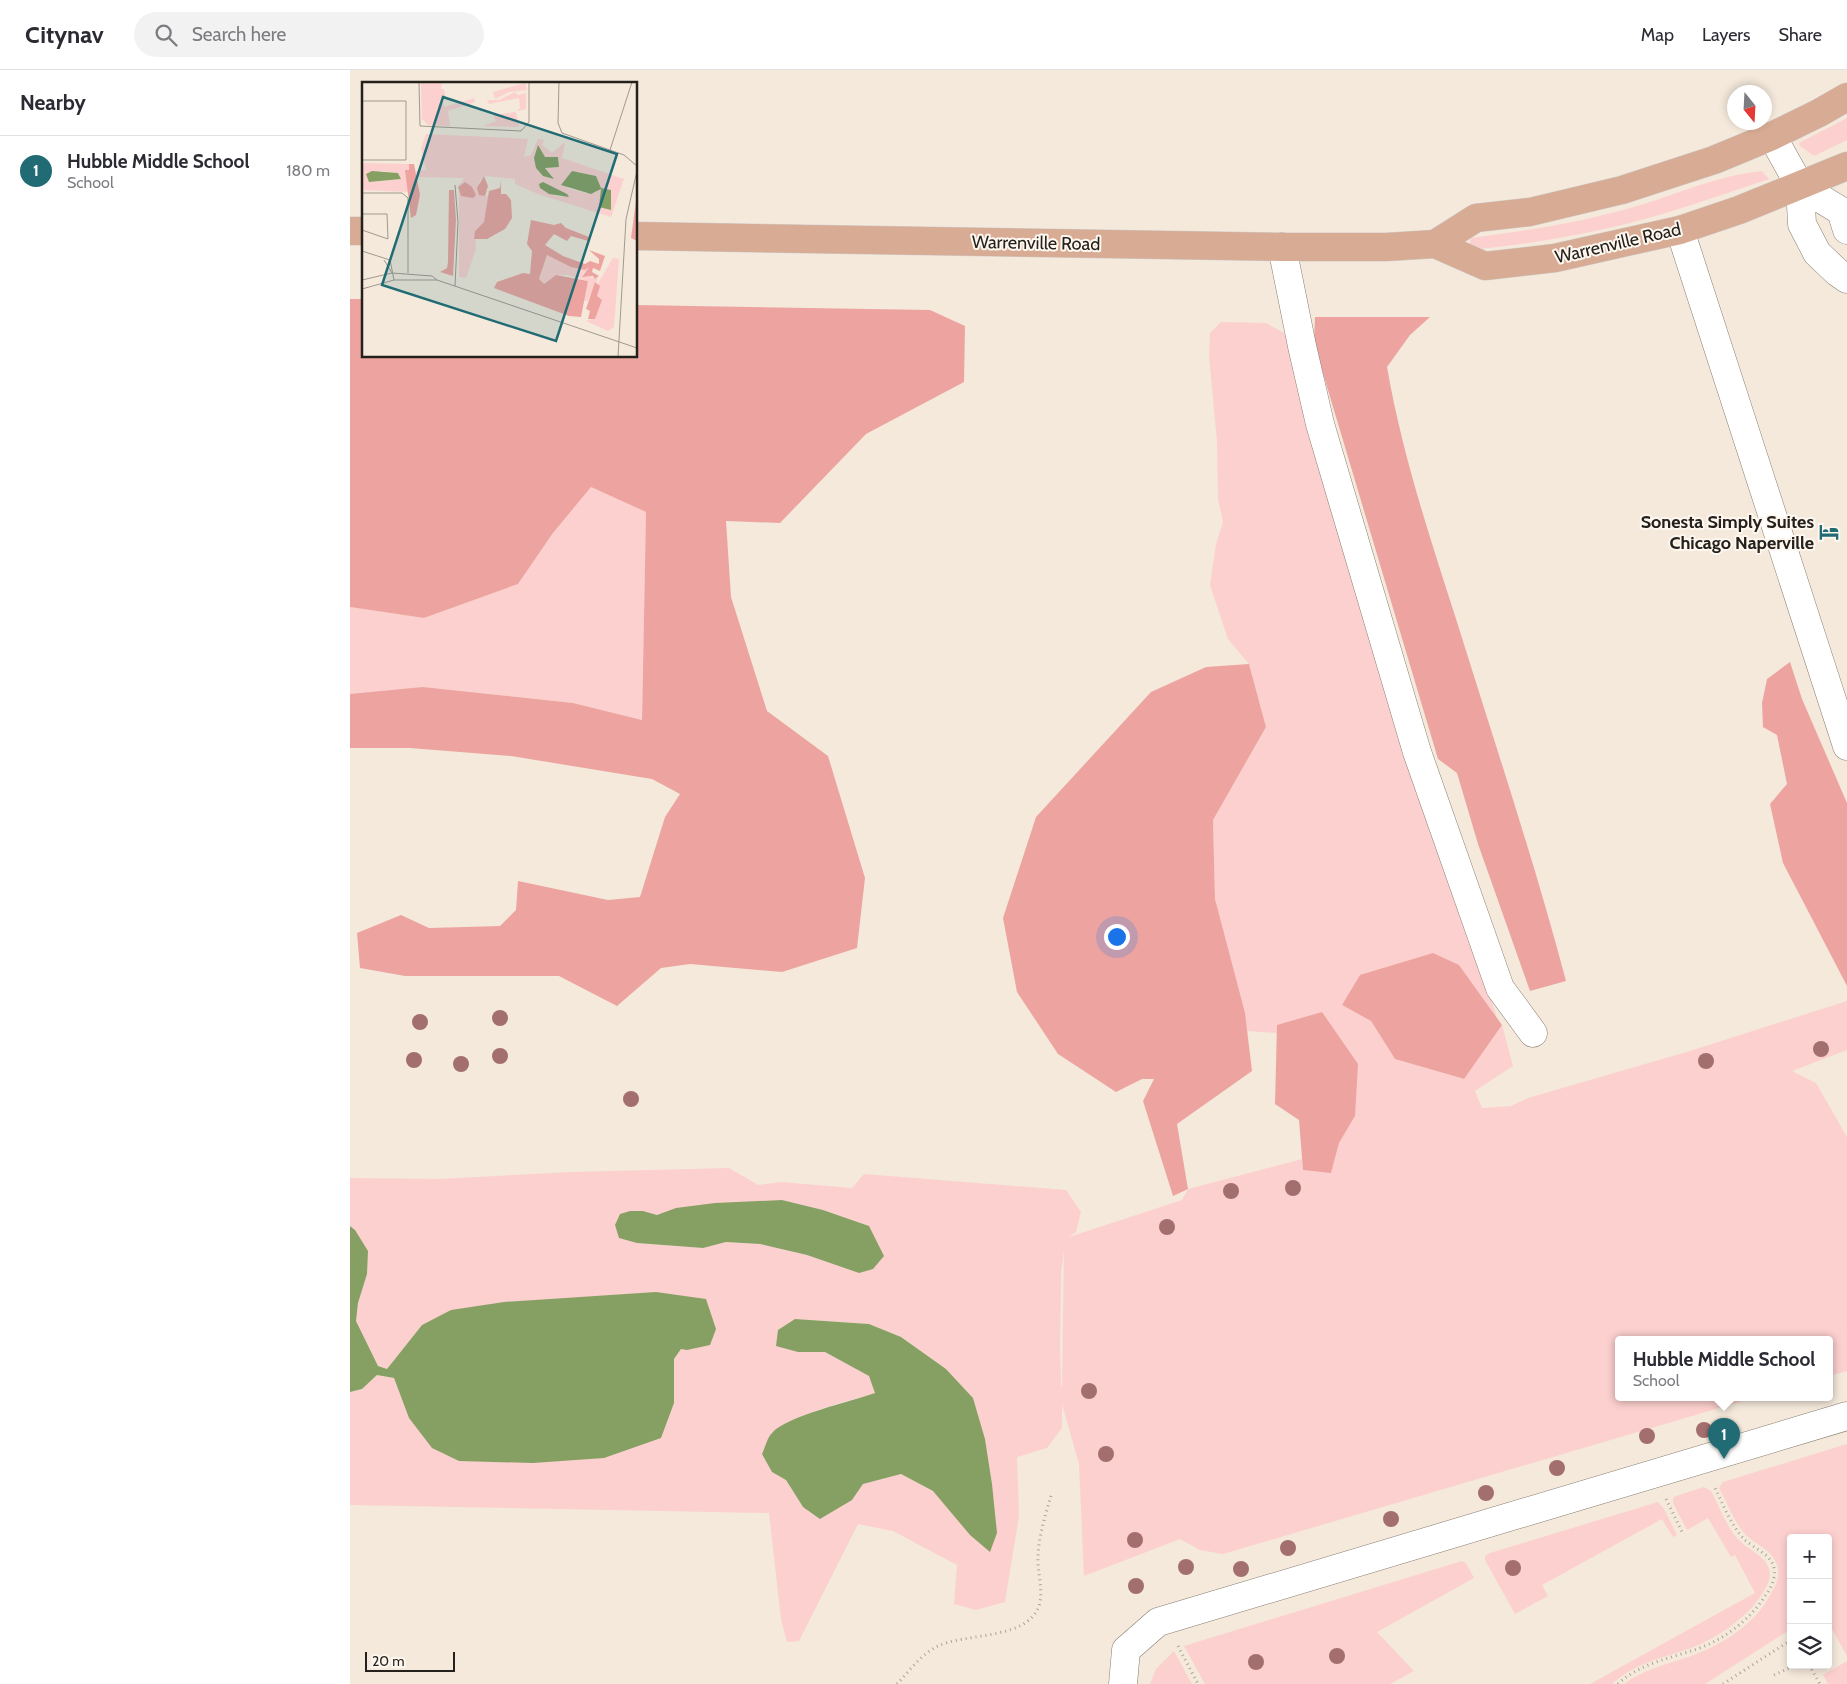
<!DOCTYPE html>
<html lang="en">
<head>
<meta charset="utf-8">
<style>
  body { margin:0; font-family:Cabin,sans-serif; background:#f2f2f3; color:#2b2b33 }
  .controls { position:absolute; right:15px; bottom:15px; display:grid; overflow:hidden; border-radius:5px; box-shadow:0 2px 8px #0003 }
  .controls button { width:45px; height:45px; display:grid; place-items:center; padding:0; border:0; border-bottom:1px solid #e1e1e2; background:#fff; color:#2b2b33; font:25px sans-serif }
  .compass { position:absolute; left:1377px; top:15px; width:45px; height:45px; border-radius:50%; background:#fff; box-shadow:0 2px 8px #0003; rotate:162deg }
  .scale { position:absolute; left:15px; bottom:12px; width:90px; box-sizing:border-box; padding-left:5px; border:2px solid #24201b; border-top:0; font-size:14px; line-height:18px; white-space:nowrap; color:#24201b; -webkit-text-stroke:4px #fef7ef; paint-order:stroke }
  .you { position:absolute; left:766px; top:866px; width:18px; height:18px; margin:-12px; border:4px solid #fff; border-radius:50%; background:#1a73e8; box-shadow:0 0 0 8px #1a73e833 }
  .badge { display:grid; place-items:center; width:32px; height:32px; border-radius:50%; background:#206b74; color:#fff; font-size:16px; font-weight:700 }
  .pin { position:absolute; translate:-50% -41px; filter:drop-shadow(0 1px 2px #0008) }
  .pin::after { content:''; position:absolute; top:26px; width:18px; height:15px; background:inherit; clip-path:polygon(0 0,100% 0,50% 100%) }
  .popup { position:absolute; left:1265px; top:1266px; width:218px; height:65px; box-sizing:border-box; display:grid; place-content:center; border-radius:5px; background:#fff; filter:drop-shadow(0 1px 4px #0005); font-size:16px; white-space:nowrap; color:#7c7c81 }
  .popup b { font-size:19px; color:#2b2b33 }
  .popup::after { content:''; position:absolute; left:50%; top:100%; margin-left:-10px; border:10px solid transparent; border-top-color:#fff }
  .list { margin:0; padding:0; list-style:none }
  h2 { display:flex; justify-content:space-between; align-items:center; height:65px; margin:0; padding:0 20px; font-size:21px }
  h2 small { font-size:16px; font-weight:400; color:#7c7c81 }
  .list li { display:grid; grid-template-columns:32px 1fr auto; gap:15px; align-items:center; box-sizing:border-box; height:70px; padding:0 20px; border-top:1px solid #e1e1e2 }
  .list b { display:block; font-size:19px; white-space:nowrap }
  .list p { margin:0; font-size:16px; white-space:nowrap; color:#7c7c81 }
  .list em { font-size:16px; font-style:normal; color:#7c7c81 }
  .icon { flex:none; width:28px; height:28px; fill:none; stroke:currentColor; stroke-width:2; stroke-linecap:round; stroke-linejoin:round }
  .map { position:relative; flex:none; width:1497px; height:1614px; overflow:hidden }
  header { display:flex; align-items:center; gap:30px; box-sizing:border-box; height:70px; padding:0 25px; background:#fff; border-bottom:1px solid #e1e1e2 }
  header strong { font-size:24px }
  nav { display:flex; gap:28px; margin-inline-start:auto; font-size:18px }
  .search { width:350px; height:45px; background:#f2f2f3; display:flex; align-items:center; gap:12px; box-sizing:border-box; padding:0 18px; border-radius:28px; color:#7c7c81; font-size:19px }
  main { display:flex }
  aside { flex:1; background:#fff }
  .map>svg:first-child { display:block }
  .green { fill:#fcd0ce; fill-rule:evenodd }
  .forest { fill:#eda4a0 }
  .water { fill:#86a064 }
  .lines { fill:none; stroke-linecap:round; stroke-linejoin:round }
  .minor-casing { stroke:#867d70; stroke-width:29 }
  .major-casing { stroke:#cfcecd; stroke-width:29 }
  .path { stroke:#aca398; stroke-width:3; stroke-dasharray:1 4; stroke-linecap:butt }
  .minor { stroke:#fff; stroke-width:28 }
  .major { stroke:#d7ab94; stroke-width:28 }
  .tree { fill:#a36e6e }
  .labels { text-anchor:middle; stroke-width:4; stroke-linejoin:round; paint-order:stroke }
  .street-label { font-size:18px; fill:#24201b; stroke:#fef7ef }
  .poi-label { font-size:18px; font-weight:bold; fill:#24201b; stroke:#fef7ef; text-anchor:end }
  .inset-road { fill:none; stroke:#a1998e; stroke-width:1 }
  .view { fill:#206b74; fill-opacity:0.15; stroke:#206b74; stroke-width:2.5 }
  .inset-edge { fill:none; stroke:#24201b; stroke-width:2.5 }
</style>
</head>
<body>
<header>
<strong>Citynav</strong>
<div class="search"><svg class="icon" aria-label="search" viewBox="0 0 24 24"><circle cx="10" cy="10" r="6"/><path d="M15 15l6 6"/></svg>Search here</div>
<nav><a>Map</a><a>Layers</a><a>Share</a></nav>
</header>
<main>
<aside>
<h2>Nearby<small></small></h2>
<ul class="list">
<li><span class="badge">1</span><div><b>Hubble Middle School</b><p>School</p></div><em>180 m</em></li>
</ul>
</aside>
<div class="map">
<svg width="1497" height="1614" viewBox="0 0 1497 1614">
  <rect width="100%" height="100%" fill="#f4e9db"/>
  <!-- green -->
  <path class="green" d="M1497,48V70L1464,86L1450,76L1449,73Z
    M1412,101L1419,109C1365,127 1310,147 1254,159C1209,169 1164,176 1118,180L1121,168C1177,161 1233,152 1287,136C1328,124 1369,105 1412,101Z
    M871,252L916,253L934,263L940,275L1147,948L1109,895L992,935L1021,951L1045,989L1113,1009L1152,955L1163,996L1125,1021L1132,1038L1161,1036L1178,1028L1340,981L1497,931V980L1442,1001L1466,1013L1497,1067V1301L1479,1306V1270H1269V1328H1403L873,1484L850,1480L830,1469L734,1506L729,1394L712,1334V1358L697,1378L667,1387L669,1446L655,1532L626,1540L604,1534L607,1495L543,1461L508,1454L449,1571L437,1572L431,1549L419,1443L0,1435V1322L12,1319L27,1305L44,1308L59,1348L324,1333V1289L331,1279L360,1275L72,1255L37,1299L28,1296L6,1251L8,1233L17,1204L5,1160L0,1156V1108L89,1109L222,1102L379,1098L408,1115L431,1112L502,1118L514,1104L716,1120L731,1142L726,1162L719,1167L832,1130L838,1119L952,1089L953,1100L981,1102L989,1073L1005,1046L927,955V963L897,961L865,829L863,749L916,657L899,594L878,569L860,515L866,474L873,452L868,429L867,372L859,286L860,263ZM432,1130L473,1140L519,1156L509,1203L457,1185L410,1174L376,1172L353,1178L287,1173L293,1141L307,1145ZM714,1179L712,1316H711L710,1276L711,1204ZM445,1249L519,1254L551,1267L596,1299L623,1328L635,1369L642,1414L599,1438L583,1421L551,1404L513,1414L502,1430L453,1437L436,1410L421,1363C451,1342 491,1333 526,1323L520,1306L475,1282H448Z
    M241,417L296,442L292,650L223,633L73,617L0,631V537L74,548L168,514L206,459Z
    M1497,1374V1586L1478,1552V1468H1441V1559L1355,1614H1274C1294,1599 1318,1594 1341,1586C1370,1576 1404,1555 1419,1527C1425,1517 1431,1507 1427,1495C1422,1479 1405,1475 1395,1464C1384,1452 1378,1434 1370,1420L1369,1418L1373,1412Z
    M1354,1417L1361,1421C1370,1437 1377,1460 1392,1473C1401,1481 1415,1486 1419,1499C1422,1509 1416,1518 1410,1527C1394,1550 1367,1568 1341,1578C1312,1588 1285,1593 1262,1614H1240L1405,1523L1385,1485L1381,1487L1358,1448L1337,1460L1323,1433V1428L1326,1426Z
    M1308,1432L1314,1439L1327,1465L1323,1467L1312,1449L1192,1515L1198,1526L1165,1544L1135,1490V1486L1140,1483Z
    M1112,1491L1116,1493L1124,1508L1027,1562L1064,1601L1040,1614H855L834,1576Z
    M824,1581L842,1614H800L806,1599Z
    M1497,1591V1614H1478L1473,1605Z"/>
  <!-- forest -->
  <path class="forest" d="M0,229H14V286H286V235L580,240L615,256L614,312L516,364L430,453L376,451L381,527L417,641L478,686L515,808L507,878L432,902L340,894L311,898L267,936L209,906H55L10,898L7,863L51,845L79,858L150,856L166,840L168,811L258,830L290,827L315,747L330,724L302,709L161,686L60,678H0V624L73,617L223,633L292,650L296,442L241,417L203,463L168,514L74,548L0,537Z
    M965,247H1080L1060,265L1037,297C1052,384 1080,468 1107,552C1144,671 1184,790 1216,911L1180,921L1128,774L1107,703L1088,689L964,273Z
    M1440,592L1452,629L1497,733V916L1433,793L1420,734L1437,714L1427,665L1413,657L1412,633L1417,609Z
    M899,594L916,657L863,750L865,829L895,943L902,1001L827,1054L838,1119L823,1126L793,1031L804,1009H792L766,1022L708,984L667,922L653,848L686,747L801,622L856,597Z
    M1083,883L1109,895L1152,955L1114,1009L1045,989L1021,951L992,935L1010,905Z
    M972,942L1008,994L1005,1046L989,1073L981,1103L953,1100L949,1050L925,1034L927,955Z"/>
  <!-- water -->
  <path class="water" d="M432,1130L473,1140L519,1156L534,1186L523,1199L509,1203L457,1185L410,1174L376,1172L353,1178L287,1173L269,1168L265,1155L270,1144L280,1141H293L307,1145L326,1138L365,1133Z
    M0,1156L5,1160L18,1181L17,1204L8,1233L6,1251L28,1296L37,1299L72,1255L101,1240L154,1232L306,1222L356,1229L366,1259L360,1275L337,1280L331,1279L324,1289V1333L311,1368L254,1388L183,1393L109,1391L82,1378L59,1348L44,1308L27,1305L12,1319L0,1322Z
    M445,1249L519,1254L551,1267L596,1299L623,1328L635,1369L642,1414L647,1463L640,1482L620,1465L583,1421L551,1404L513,1414L502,1430L470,1449L453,1437L436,1410L422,1402L412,1384C415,1378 417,1368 422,1363C436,1346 503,1331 525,1323L519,1306L475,1282H448L426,1276L428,1260Z"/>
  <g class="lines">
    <defs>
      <path id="minor" d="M1422,66L1450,116L1452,154L1467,183L1487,202L1497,209
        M1450,116L1491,141L1497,160
        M1330,160L1497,676
        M932,177L952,276L970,354L1067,682L1150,918L1183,963
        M773,1614L776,1580L808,1552L1497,1346"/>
      <path id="major" d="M0,161H14
        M286,166L932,177H1036L1085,174L1135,196L1205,188L1330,160L1389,140L1497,96
        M1085,174L1126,148L1180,142L1272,120L1364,90L1422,66L1469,43L1497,27"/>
    </defs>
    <!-- minor casing -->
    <use href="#minor" class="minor-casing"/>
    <!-- major casing -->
    <use href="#major" class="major-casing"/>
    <!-- path -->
    <path class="path" d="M1316,1429L1332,1462
      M828,1576L848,1614
      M1459,1595L1470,1614
      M1424,1605L1446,1595
      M547,1614C559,1601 571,1585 586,1577C615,1562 676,1571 689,1536C694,1520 687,1502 688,1486C689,1464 696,1443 702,1422
      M1268,1614C1289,1594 1317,1589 1344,1580C1372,1571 1399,1551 1415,1526C1421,1518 1426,1508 1424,1498C1421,1484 1403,1478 1394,1469C1382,1457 1372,1432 1364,1416
      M1373,1614L1441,1570"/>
    <!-- minor -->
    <use href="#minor" class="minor"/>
    <!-- major -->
    <use href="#major" class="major"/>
  </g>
  <!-- trees -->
  <g class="tree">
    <circle cx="150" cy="948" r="8"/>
    <circle cx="70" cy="952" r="8"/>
    <circle cx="1471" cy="979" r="8"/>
    <circle cx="150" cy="986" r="8"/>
    <circle cx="64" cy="990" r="8"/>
    <circle cx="1356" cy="991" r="8"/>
    <circle cx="111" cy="994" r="8"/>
    <circle cx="281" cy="1029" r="8"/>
    <circle cx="943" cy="1118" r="8"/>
    <circle cx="881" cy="1121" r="8"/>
    <circle cx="817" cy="1157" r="8"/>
    <circle cx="739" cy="1321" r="8"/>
    <circle cx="1354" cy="1360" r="8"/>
    <circle cx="1297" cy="1366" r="8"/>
    <circle cx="756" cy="1384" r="8"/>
    <circle cx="1207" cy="1398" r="8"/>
    <circle cx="1136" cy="1423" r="8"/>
    <circle cx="1041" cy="1449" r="8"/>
    <circle cx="785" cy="1470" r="8"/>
    <circle cx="938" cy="1478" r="8"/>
    <circle cx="836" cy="1497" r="8"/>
    <circle cx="1163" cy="1498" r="8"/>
    <circle cx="891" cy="1499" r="8"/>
    <circle cx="786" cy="1516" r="8"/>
    <circle cx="987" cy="1586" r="8"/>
    <circle cx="906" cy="1592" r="8"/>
  </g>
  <!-- icons -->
  <defs>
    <symbol id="hotel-bare" viewBox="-9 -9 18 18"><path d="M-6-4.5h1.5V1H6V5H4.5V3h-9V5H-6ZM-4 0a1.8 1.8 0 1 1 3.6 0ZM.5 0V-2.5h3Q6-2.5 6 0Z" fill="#206b74" stroke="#fef7ef" stroke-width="2.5" paint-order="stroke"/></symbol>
  </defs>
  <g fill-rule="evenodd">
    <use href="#hotel-bare" x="1465" y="448" width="28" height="28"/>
  </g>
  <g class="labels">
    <!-- street labels -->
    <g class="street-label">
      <text transform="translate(686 173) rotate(1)" y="6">Warrenville Road</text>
      <text transform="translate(1268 173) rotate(-13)" y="6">Warrenville Road</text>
    </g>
    <!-- poi labels -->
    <g class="poi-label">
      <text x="1464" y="458">Sonesta Simply Suites<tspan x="1464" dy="21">Chicago Naperville</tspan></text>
    </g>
  </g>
  <!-- overview -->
  <g transform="translate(12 12)">
    <rect width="275" height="275" fill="#f4e9db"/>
    <path d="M59,0H80L79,7H82L84,17L80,18L82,25L112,16L113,20L86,29L88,44L66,43L60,37ZM163,1L165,8L147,10L133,17L131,10ZM153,10L156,13L164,11V27L155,29L158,26L157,16L127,22L125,18H137ZM154,30L157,45L121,44L134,39L131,33ZM64,52L166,57L162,75L169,73L176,57L182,58L180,63L190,71L203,60L200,76L262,97L249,135L176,112L153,102V97L122,94L117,100L122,114H126L125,131L122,140L113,149L114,167L104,196L97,195V106L99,114L114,113L103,100L96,105L102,96L55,95L54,89L64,88L59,66ZM178,66L183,76L196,75L197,85L183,86L191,94L178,91ZM210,89L234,94L238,106L248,115L249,123L238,119L239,107L233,111H223L205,106L204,98ZM181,100L191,108L205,112L199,115L187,112L178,106ZM0,81L47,82V88H44L47,110L0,108ZM19,89L36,91L39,97L7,100ZM185,173L227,185L220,193L236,197L225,220L221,218L226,199L206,193H194L182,202L177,197ZM251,176L257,177L252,245L246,249L224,239L233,236L236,201Z" fill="#fcd0ce" fill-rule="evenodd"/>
    <path d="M47,82H52L58,113L54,133L49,136L43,88H47ZM122,94L126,104L123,114L117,113L115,106ZM139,98V112H144L149,118L150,136L143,147L125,157H112L113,149L122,140L127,109L138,106ZM103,100L110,105L114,113L111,116L99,114L96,105ZM87,108H92L94,138L91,194L78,190L85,186L86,180ZM275,112V159L269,156ZM169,138L192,143L199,141L204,146L227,155L226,159L209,154L205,159L192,152L183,163L201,174L223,182L228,179L237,182V177L227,168L243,174L238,189L231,186L230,190L237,194L233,197L231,194L220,195L227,185L223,188L209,185L185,173L177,197L182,202L194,193L226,199L219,235L207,234L132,206L135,200L161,191L168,192L170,169L165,162ZM233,200L238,204L235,214L240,218L233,237H226L228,229L224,227Z" fill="#eda4a0"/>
    <path d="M176,63L183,75H196L197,85L183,86L192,97L181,94L174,86L172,76ZM10,89L36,91L39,97L7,100L4,92ZM210,89L234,94L239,106L249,108V128L237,125L239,107L229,112L199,103ZM181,100L205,112L207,115L187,112L178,106L177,102Z" fill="#86a064"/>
    <path class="inset-road" d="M57,0L58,44L159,49L167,40V0M197,0L196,41L200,51L262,73L275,84M0,19H44V78H0M248,68L270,0M0,111H40L46,116V191M0,132H25L26,157L0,148M0,169L28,178L32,198M22,178L30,191M0,198L30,191L70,194L75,198L275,266M93,204L96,140L93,103M0,207L32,198H75M256,275L264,137L275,89"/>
    <path class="view" d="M81,15L255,72L194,259L20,203Z"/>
    <rect width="275" height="275" class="inset-edge"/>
  </g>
</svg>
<div class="controls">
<button>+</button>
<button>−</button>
<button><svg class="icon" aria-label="layers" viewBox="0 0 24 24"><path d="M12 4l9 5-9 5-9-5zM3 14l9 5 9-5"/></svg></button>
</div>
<svg class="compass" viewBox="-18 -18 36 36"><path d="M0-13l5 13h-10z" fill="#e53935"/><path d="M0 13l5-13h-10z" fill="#7c7c81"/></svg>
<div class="scale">20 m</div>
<div class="you"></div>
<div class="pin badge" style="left:1374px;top:1389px">1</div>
<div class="popup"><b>Hubble Middle School</b>School</div>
</div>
</main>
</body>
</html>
